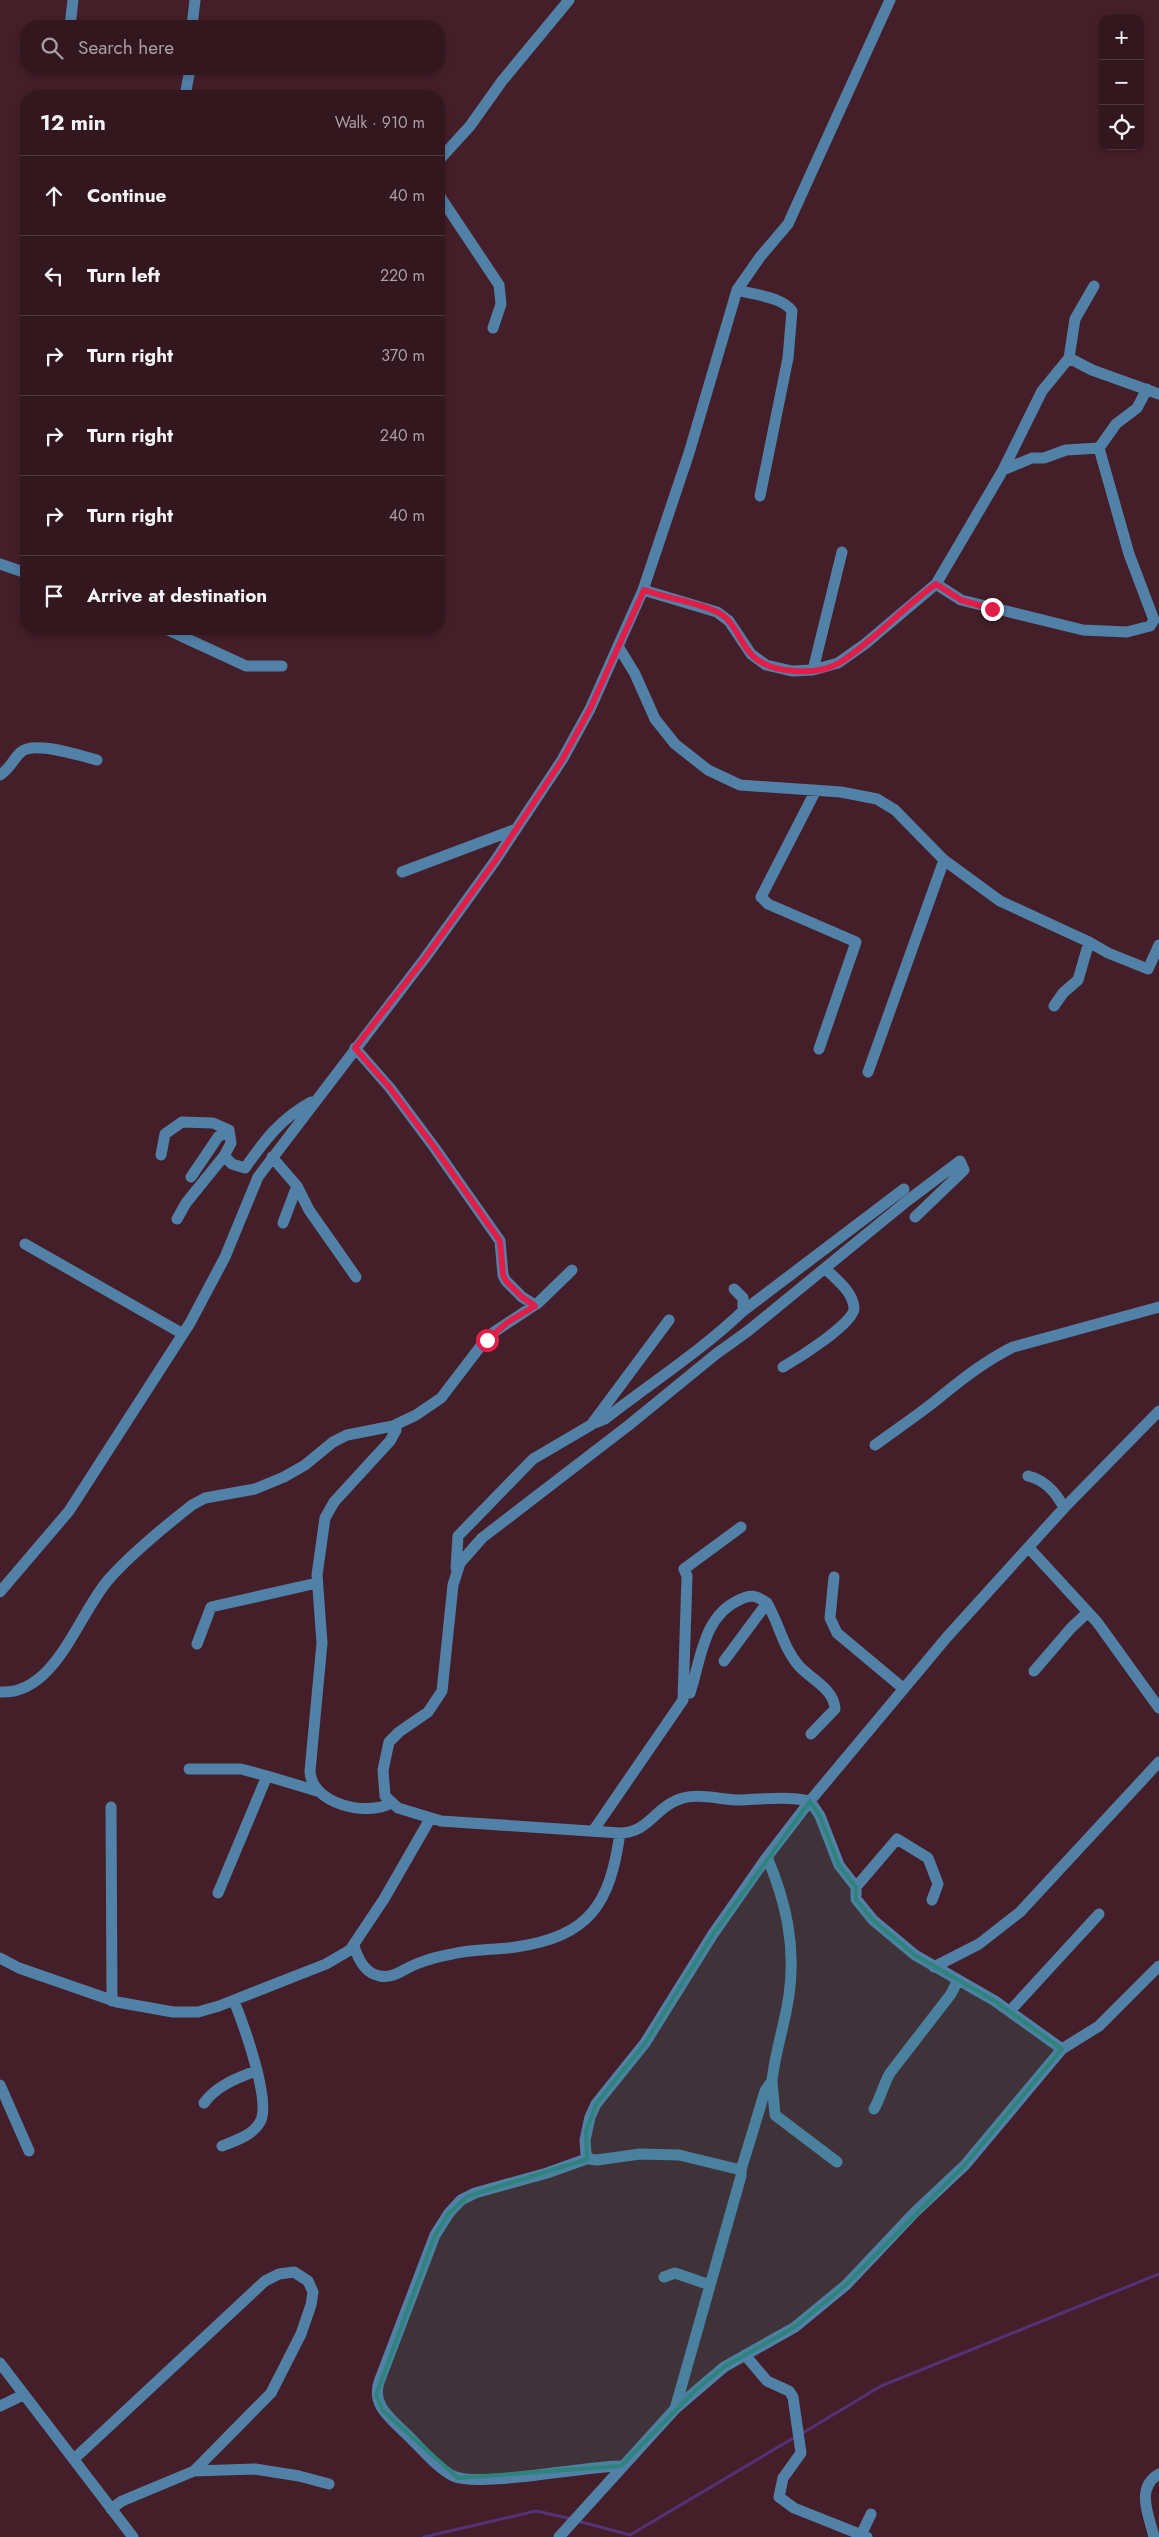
<!DOCTYPE html>
<html lang="en">
<head>
<meta charset="utf-8">
<style>
  body { margin:0; font-family:Jost,sans-serif; background:#3b2028; color:#f1f3f6 }
  .controls { position:absolute; right:15px; top:15px; display:grid; overflow:hidden; border-radius:10px; box-shadow:0 2px 8px #0003 }
  .controls button { width:45px; height:45px; display:grid; place-items:center; padding:0; border:0; border-bottom:1px solid #4e363d; background:#33171f; color:#f1f3f6; font:25px sans-serif }
  .stop { position:absolute; width:15px; height:15px; margin:-11px; border:4px solid #e11d48; border-radius:50%; background:#fff }
  .stop.end { background:#e11d48; border-color:#fff; box-shadow:0 1px 5px #0008 }
  .list { margin:0; padding:0; list-style:none }
  h2 { display:flex; justify-content:space-between; align-items:center; height:65px; margin:0; padding:0 20px; font-size:21px }
  h2 small { font-size:16px; font-weight:400; color:#a99fa4 }
  .list li { display:grid; grid-template-columns:32px 1fr auto; gap:15px; align-items:center; box-sizing:border-box; height:80px; padding:0 20px; border-top:1px solid #4e363d }
  .list b { display:block; font-size:19px; white-space:nowrap }
  .list em { font-size:16px; font-style:normal; color:#a99fa4 }
  .icon { flex:none; width:28px; height:28px; fill:none; stroke:currentColor; stroke-width:2; stroke-linecap:round; stroke-linejoin:round }
  .map { position:relative; flex:none; width:1159px; height:2537px; overflow:hidden }
  .search { position:absolute; background:#33171f; box-shadow:0 2px 8px #0003; left:20px; top:20px; width:425px; height:55px; display:flex; align-items:center; gap:12px; box-sizing:border-box; padding:0 18px; border-radius:20px; color:#a99fa4; font-size:19px }
  .panel { position:absolute; background:#33171f; box-shadow:0 2px 8px #0003; left:20px; top:90px; width:425px; height:545px; border-radius:20px }
  .map>svg:first-child { display:block }
  .lines { fill:none; stroke-linecap:round; stroke-linejoin:round }
  .stream { stroke:#553277; stroke-width:3 }
  .minor { stroke:#5281a8; stroke-width:11 }
  .route { stroke:#e11d48; stroke-width:6 }
  .marked { fill:#2f837d; fill-opacity:0.2; stroke:#2f837d; stroke-width:4; stroke-linejoin:round }
</style>
</head>
<body>
<div class="map">
<svg width="1159" height="2537" viewBox="0 0 1159 2537">
  <rect width="100%" height="100%" fill="#441f29"/>
  <g class="lines">
    <!-- stream -->
    <path class="stream" d="M801,2434L881,2386L1159,2274
      M578,2521L630,2535L795,2437
      M424,2537L536,2511L572,2519"/>
    <!-- minor -->
    <path class="minor" d="M70,26L73,0
      M192,26L195,0
      M185,96L190,69
      M439,160L470,126L502,81L569,0
      M439,195L499,285L501,304L493,328
      M737,290C754,295 783,297 792,311L788,358L760,496
      M1069,358L1092,370L1159,394
      M1003,470L1032,458H1044L1066,450L1099,448L1116,424L1137,408L1147,389
      M0,564L26,573
      M936,584L961,600L1083,630L1127,632L1150,626L1154,620L1129,554L1099,448
      M643,590L717,612L729,621L751,654L766,665L792,671L813,670L838,663L865,644L936,584L1003,470L1042,391L1069,358L1075,319L1094,286
      M166,629L246,666H282
      M618,646L635,674L655,719L675,744L708,770L740,785L841,792L877,799L895,810L944,860L1000,901L1089,942L1108,953L1148,969L1159,945
      M813,670L842,552
      M0,775C10,769 13,759 21,752C34,740 81,756 97,760
      M816,790L761,897L768,904L856,942L819,1049
      M402,872L516,829
      M1054,1006L1063,993L1078,980L1089,942
      M355,1048L390,1088L434,1147L500,1241L503,1275L506,1281L522,1297L535,1305
      M868,1072L944,860
      M161,1155L165,1134L182,1122L213,1123L229,1130
      M272,1157L297,1186L283,1223
      M191,1177L218,1137L229,1130L231,1143L224,1156
      M297,1186L309,1210L356,1277
      M915,1217L964,1170L960,1161L907,1201L748,1331L716,1354L629,1425L482,1538L460,1563L453,1585L442,1691L428,1712L399,1732L389,1742L383,1770L385,1796L398,1808L441,1821L620,1833C648,1832 653,1811 675,1801C695,1791 719,1800 740,1800C763,1799 787,1796 810,1801L820,1816L839,1865L856,1887V1899L873,1920L915,1955L995,2001L1062,2049
      M177,1219L186,1203L224,1156L232,1164L245,1168C264,1141 281,1118 311,1102
      M25,1244L183,1334
      M743,1311L904,1189
      M783,1367C797,1359 855,1323 854,1308C853,1291 835,1279 825,1268
      M595,1423L605,1419C651,1383 701,1351 743,1311V1298L734,1289
      M393,1426L416,1415L441,1398L480,1347L494,1332L538,1303L572,1270
      M875,1445C894,1431 915,1417 934,1402C960,1381 983,1362 1013,1347L1159,1307
      M1028,1476C1045,1480 1056,1492 1064,1508
      M1029,1548L1097,1622L1159,1708
      M456,1568L458,1536L533,1459L591,1425L669,1320
      M834,1577L830,1618L837,1633L904,1689
      M0,1592L69,1511L190,1323L225,1257L258,1177L425,958L495,861L562,760L590,709L643,590L689,453L737,290L760,257L788,224L890,0
      M767,1603C779,1623 783,1648 799,1666C812,1680 834,1689 835,1709L811,1734
      M197,1644L211,1607L317,1583
      M1034,1671L1071,1628L1088,1612
      M0,1692C56,1695 78,1614 109,1579C132,1553 164,1527 192,1505L205,1498L255,1489L284,1477L305,1465L333,1442L347,1435L393,1426L396,1430L390,1441L334,1502L325,1518L317,1575L322,1643L310,1771C311,1804 367,1817 391,1803
      M683,1692L690,1693C701,1660 703,1616 739,1600C751,1594 756,1595 767,1603L724,1661
      M189,1769H241L267,1776
      M111,1807L112,2001
      M593,1831L683,1700L687,1576L684,1569L741,1527
      M856,1887L897,1839L928,1858L938,1884L932,1900
      M218,1893L267,1776L317,1791
      M354,1946C358,1959 366,1974 380,1976C394,1979 406,1967 419,1963C429,1959 441,1956 452,1954C473,1949 495,1950 516,1947C590,1936 610,1904 620,1833
      M0,1958L19,1968L117,2002L173,2012H198L219,2006L326,1964L350,1950L384,1899L430,1819
      M934,1967L979,1944L1020,1912L1159,1762
      M1010,2011L1099,1914
      M772,2081L775,2115L837,2162
      M0,2085L29,2151
      M204,2103C216,2086 237,2078 256,2071
      M874,2109C881,2097 883,2085 890,2073L951,1994L958,1980
      M222,2146C235,2141 253,2135 260,2122C272,2103 243,2023 234,2001
      M589,2158L547,2173L475,2193L461,2200L449,2213L435,2235L379,2382C372,2404 388,2416 402,2430C418,2444 434,2466 453,2476C479,2488 585,2466 621,2466
      M741,2170L765,2091L772,2081C775,2052 785,2024 789,1995C796,1946 786,1902 767,1857
      M664,2277L675,2273L710,2285
      M745,2355L767,2381L789,2391L793,2397L801,2453L783,2478L779,2497L794,2508L867,2537
      M0,2363L133,2537
      M0,2406L23,2395
      M675,2409L724,2367L795,2327L846,2285L915,2212L965,2165L1062,2049L1099,2026L1159,1966
      M74,2459L265,2281L279,2274L294,2272L308,2281L313,2292L311,2305L301,2334L271,2393L194,2471L122,2501L111,2509
      M194,2471L255,2469L299,2476L329,2484
      M861,2535L871,2514
      M559,2537L675,2409L741,2176V2170L679,2155L640,2154L597,2160L589,2159L586,2154L585,2140L590,2117L596,2104L645,2043L713,1934L767,1857L810,1801L947,1637L1064,1508L1159,1411
      M1154,2537C1149,2515 1135,2488 1159,2474"/>
  </g>
  <g class="lines">
    <!-- route -->
    <path class="route" d="M487,1340L508,1322L535,1306L522,1297L506,1281L503,1275L500,1241L434,1147L390,1088L355,1048L425,958L495,861L562,760L590,709L644,590C665,598 697,602 717,612C735,620 739,642 752,655C770,674 817,676 839,663C874,641 902,608 936,584L961,600L992,609"/>
  </g>
  <!-- marked area -->
  <path class="marked" d="M810,1801L820,1816L839,1865L856,1887V1899L873,1920L915,1955L995,2001L1062,2049L965,2165L846,2285L795,2327L724,2367L697,2389L621,2466L458,2478L383,2411L376,2395L435,2235L449,2213L468,2196L587,2159L586,2131L596,2104L645,2043L713,1934Z"/>
</svg>
<div class="controls">
<button>+</button>
<button>−</button>
<button><svg class="icon" aria-label="locate" viewBox="0 0 24 24"><circle cx="12" cy="12" r="6"/><path d="M12 2v4M12 18v4M2 12h4M18 12h4"/></svg></button>
</div>
<div class="stop" style="left:487px;top:1340px"></div>
<div class="stop end" style="left:992px;top:609px"></div>
<div class="search"><svg class="icon" aria-label="search" viewBox="0 0 24 24"><circle cx="10" cy="10" r="6"/><path d="M15 15l6 6"/></svg>Search here</div>
<section class="panel">
<h2>12 min<small>Walk · 910 m</small></h2>
<ul class="list">
<li><svg class="icon" aria-label="ahead" viewBox="0 0 24 24"><path d="M12 20V5M6 11l6-6 6 6"/></svg><div><b>Continue</b></div><em>40 m</em></li>
<li><svg class="icon" aria-label="left" viewBox="0 0 24 24"><path d="M17 20v-9H6M10 6l-5 5 5 5"/></svg><div><b>Turn left</b></div><em>220 m</em></li>
<li><svg class="icon" aria-label="right" viewBox="0 0 24 24"><path d="M7 20v-9h11M14 6l5 5-5 5"/></svg><div><b>Turn right</b></div><em>370 m</em></li>
<li><svg class="icon" aria-label="right" viewBox="0 0 24 24"><path d="M7 20v-9h11M14 6l5 5-5 5"/></svg><div><b>Turn right</b></div><em>240 m</em></li>
<li><svg class="icon" aria-label="right" viewBox="0 0 24 24"><path d="M7 20v-9h11M14 6l5 5-5 5"/></svg><div><b>Turn right</b></div><em>40 m</em></li>
<li><svg class="icon" aria-label="arrive" viewBox="0 0 24 24"><path d="M6 21V4h12l-3 4 3 4H6"/></svg><div><b>Arrive at destination</b></div></li>
</ul>
</section>
</div>
</body>
</html>
